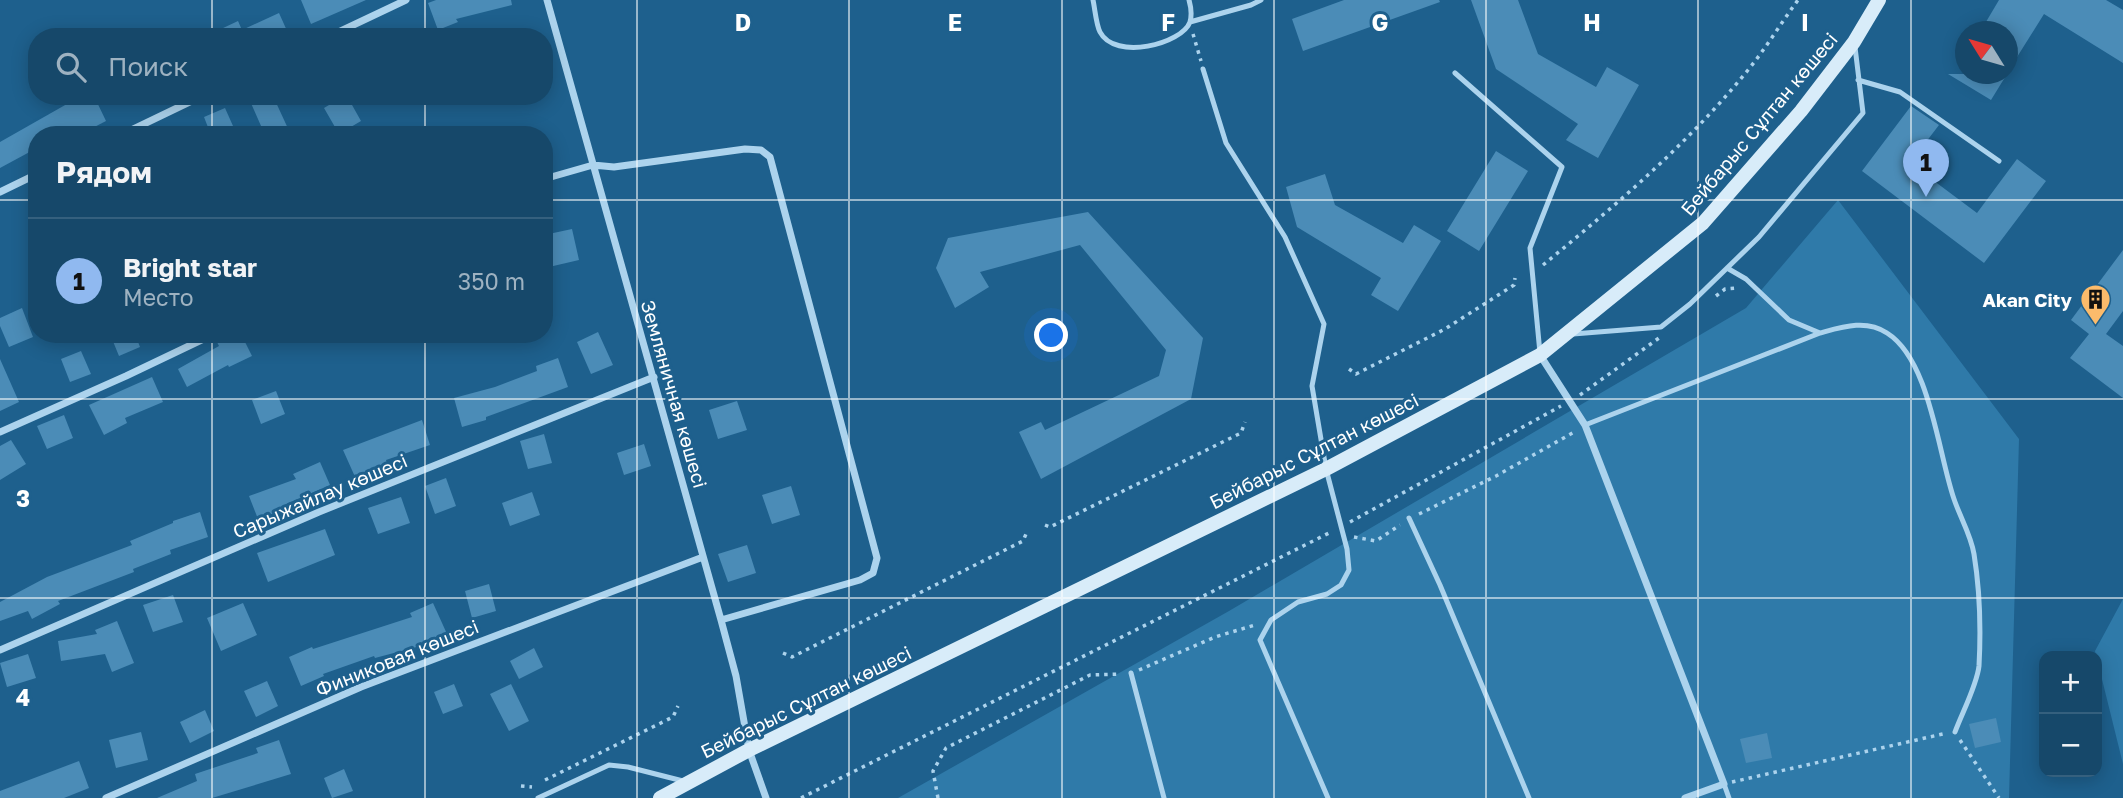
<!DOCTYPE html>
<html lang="ru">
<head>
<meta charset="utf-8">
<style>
  body { margin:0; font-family:"Golos Text",sans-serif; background:#1f4f70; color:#f1f3f6 }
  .controls { position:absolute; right:21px; bottom:21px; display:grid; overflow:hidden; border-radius:14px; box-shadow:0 4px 18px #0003 }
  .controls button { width:63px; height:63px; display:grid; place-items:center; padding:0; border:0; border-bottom:2px solid #35607e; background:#16486a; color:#f1f3f6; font:35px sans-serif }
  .compass { position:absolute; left:1955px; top:21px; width:63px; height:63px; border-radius:50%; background:#16486a; box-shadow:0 4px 18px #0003; rotate:307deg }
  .you { position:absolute; left:1052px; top:336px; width:24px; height:24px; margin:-18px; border:5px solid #fff; border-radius:50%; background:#1a73e8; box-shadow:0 0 0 10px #1a73e833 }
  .badge { display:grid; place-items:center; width:46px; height:46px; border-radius:50%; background:#90b9f0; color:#111; font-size:23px; font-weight:700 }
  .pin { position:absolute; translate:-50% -58px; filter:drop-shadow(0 2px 4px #0008) }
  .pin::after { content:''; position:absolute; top:37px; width:24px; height:21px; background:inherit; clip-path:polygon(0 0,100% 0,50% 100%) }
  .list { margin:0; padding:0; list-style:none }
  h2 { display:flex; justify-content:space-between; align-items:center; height:91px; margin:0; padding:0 28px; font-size:30px }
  h2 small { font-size:23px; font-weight:400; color:#9eb2c1 }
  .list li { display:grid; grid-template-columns:46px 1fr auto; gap:21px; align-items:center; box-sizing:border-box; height:126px; padding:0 28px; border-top:2px solid #35607e }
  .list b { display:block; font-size:26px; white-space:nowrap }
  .list p { margin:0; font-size:23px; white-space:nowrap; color:#9eb2c1 }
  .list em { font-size:23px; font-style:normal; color:#9eb2c1 }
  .icon { flex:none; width:38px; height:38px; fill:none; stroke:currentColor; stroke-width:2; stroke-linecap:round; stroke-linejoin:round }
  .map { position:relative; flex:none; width:2123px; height:798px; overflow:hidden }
  .search { position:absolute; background:#16486a; box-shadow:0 4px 18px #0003; left:28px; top:28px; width:525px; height:77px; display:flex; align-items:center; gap:18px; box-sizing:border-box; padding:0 24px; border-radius:28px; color:#9eb2c1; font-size:26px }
  .panel { position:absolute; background:#16486a; box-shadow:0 4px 18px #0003; left:28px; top:126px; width:525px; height:217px; border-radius:28px }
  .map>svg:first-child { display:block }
  .green { fill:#2f7aa9 }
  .building { fill:#4b8cb7 }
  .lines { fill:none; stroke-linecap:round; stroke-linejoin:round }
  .path { stroke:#acd3ed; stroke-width:3.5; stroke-dasharray:3.5 5; stroke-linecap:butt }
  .lane { stroke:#acd3ed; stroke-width:5 }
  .street { stroke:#acd3ed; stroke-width:7 }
  .secondary { stroke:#d8ecf9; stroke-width:14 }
  .grid { fill:none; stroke:#fff; stroke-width:2; stroke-opacity:0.55 }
  .labels { text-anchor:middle; stroke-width:6; stroke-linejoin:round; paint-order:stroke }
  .street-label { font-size:19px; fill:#fff; stroke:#1e608d }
  .poi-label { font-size:19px; font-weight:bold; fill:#fff; stroke:#1e608d; text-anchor:end }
  .grid-label { font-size:23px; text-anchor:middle; font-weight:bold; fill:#fff; stroke:#1e608d; stroke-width:6; stroke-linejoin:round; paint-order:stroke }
</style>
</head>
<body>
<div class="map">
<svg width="2123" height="798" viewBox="0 0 2123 798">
  <rect width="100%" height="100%" fill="#1e608d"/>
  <!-- green -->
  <path class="green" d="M1838,200L2019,439L2009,798H898L1229,611L1746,308Z
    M2123,599V764L2095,651Z"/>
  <!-- building -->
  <path class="building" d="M301,0H366L311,24Z
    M436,0H511L512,5L456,19L458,22L438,30L428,3Z
    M1344,0H1439L1440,2L1303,51L1292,19Z
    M1471,0H1518L1538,54L1596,87L1607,67L1639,85L1598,158L1566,140L1578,124L1496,69Z
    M1999,0H2106L2123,10V63L2044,14L2007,73V32H1980Z
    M279,13L288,33L279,37H204L238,21L242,30Z
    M1948,74H2007L1991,100Z
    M81,96H94L106,121L79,135H37V148L0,168V142Z
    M259,96H273L291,135H265L250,101Z
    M344,96H347L361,121L339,134L324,108Z
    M1911,106L1939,125L1910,163L1977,213L2017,159L2046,181L1984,263L1862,171Z
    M225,108L237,135H211L204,117Z
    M1496,151L1528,171L1479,251L1447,231Z
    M1325,174L1335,205L1403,243L1414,225L1441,241L1398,311L1371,295L1381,278L1297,227L1286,187Z
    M1088,212L1203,338L1191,399L1041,479L1019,432L1041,422L1045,430L1159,376L1166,350L1080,245L980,272L989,287L955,308L936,268L948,238Z
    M572,229L579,260L549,267L544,249V235Z
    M2123,250V311L2106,334L2123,346V398L2070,358L2089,334L2071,320Z
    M22,308L33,337L9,347L0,326V318Z
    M598,332L613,365L591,374L577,342Z
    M110,334H135L140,347L119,356Z
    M233,334H241L252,356L229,367L228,365L187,387L178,369L219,346L217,342Z
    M81,351L91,374L70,382L61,359Z
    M558,358L568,387L486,417V420L462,427L454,398L495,387L537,371L536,366Z
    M0,359L19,402L0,411Z
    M152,377L163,402L125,418L127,423L104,435L89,405Z
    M276,391L285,414L261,424L252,400Z
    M737,401L747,430L718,439L709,410Z
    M64,415L73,438L47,449L37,426Z
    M422,420L430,445L386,460L388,466L356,479L343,450Z
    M544,434L552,463L528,469L520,441Z
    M11,440L26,464L0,480V446Z
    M644,444L651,466L624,475L617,453Z
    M320,462L330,485L286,504L288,508L258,519L249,496L296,479L293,474Z
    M446,478L456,506L435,514L425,486Z
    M791,486L800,515L772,524L762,495Z
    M532,492L540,515L510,526L502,503Z
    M401,497L410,523L378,534L368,508Z
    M200,512L208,537L170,550L171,554L133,569L134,572L58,601L60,604L32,619L28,611L0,621V602L47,577L132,545L130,541L173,523V521Z
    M325,529L335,555L268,582L257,553Z
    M747,545L756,573L728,582L718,554Z
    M489,584L496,611L472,618L465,591Z
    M173,595L183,622L153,632L143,605Z
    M243,603L257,635L221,651L207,618Z
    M433,603L447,634L424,645L375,658L374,656L323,674L324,676L301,686L289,657L312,647L313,649L412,617L410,613Z
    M117,621L134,663L112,672L105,654L61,661L58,641L97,634L95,630Z
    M534,648L543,667L519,679L510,661Z
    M28,654L36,678L7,687L0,663Z
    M267,681L278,706L256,717L244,691Z
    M454,684L463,706L443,714L434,692Z
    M511,684L529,721L509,731L490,694Z
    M205,710L214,731L190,743L180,722Z
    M1996,718L2001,742L1975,748L1969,724Z
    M141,732L148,760L116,768L109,740Z
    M1767,733L1772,758L1746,763L1740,739Z
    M279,740L291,774L212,798H157L197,781L195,774L258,753L256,748Z
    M79,761L89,788L64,798H0V791Z
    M344,769L353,791L332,798L324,778Z"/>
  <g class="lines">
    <!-- path -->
    <path class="path" d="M1193,34L1201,61
      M1543,265C1616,205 1688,144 1748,70C1766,48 1781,23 1798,0
      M1716,296L1725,289L1736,288
      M1349,369L1356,374L1445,329L1514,285L1515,278
      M1580,395L1659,338
      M1419,514L1496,476L1576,431
      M1350,522L1561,406
      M1045,525L1050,527L1241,433L1245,422
      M1354,537L1376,541L1400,525
      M783,653L792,657L1023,541L1026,534
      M1139,670L1215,637L1255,625
      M1960,740L1999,798
      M545,780L673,717L678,706
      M1732,782L1947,733
      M521,786L532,787
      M801,798L1331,532
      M938,798L933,771L946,748L1090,675L1121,674"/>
    <!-- lane -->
    <path class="lane" d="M1093,0C1095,9 1096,24 1100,32C1115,61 1182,44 1190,22C1192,15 1191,7 1189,0
      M1190,22L1251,5L1261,0
      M1203,69L1226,143L1285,237L1324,324L1312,386L1326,469L1347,549L1349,570L1341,585L1327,594L1298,602L1271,620L1260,640L1328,798
      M1455,73L1562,167L1530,248L1540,353
      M1858,80L1900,92L1999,161
      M1727,268L1746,279L1789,320L1820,333
      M1573,334L1661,327L1690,304L1759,237L1863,113L1855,47
      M1585,425L1820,333C1842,327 1866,319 1887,333C1930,360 1938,453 1954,499C1960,517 1971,535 1974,554C1980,591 1981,629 1979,666C1977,685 1962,713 1955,732
      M1409,518L1440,585L1529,798
      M1131,673L1164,798
      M1724,784L1729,798
      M538,798L609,765L628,767L683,781"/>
    <!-- street -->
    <path class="street" d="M547,0L721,620L736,676L749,750L766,798
      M328,37L406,0
      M121,135L202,96
      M544,179L593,165L614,167L745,149L761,150L770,157L877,558L873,573L860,580L721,620
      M0,192L37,174
      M1540,355L1585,425L1724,784L1685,798
      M0,432L126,376L214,334
      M0,650L319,512L654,377
      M106,798L361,687L703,557"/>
    <!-- secondary -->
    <path class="secondary" d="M660,798L749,750L1326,469L1540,355L1703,223L1801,111L1854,42L1879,0"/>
  </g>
  <!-- grid -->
  <path class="grid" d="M212,0V37M425,0V37M637,0V798M849,0V798M1062,0V798M1274,0V798M1486,0V798M1698,0V798M1911,0V798M212,96V135M425,96V135M0,200H37M544,200H2123M212,334V798M425,334V798M0,399H2123M0,598H2123"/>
  <!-- icons -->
  <defs>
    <symbol id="building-pin" viewBox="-11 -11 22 30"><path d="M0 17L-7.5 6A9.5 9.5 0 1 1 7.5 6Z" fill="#fbbb6b" stroke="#1e608d"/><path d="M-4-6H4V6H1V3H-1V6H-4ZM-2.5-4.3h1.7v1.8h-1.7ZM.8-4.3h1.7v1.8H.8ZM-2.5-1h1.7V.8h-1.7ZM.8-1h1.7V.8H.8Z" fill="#111"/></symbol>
  </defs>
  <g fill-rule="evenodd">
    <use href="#building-pin" x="2078" y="282" width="35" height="47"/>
  </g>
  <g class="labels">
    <!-- street labels -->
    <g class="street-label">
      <text transform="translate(1759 124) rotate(-50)" y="7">Бейбарыс Сұлтан көшесі</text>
      <text transform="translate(674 394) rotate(74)" y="7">Земляничная көшесі</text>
      <text transform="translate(1314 451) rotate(-27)" y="7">Бейбарыс Сұлтан көшесі</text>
      <text transform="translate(320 496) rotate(-23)" y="7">Сарыжайлау көшесі</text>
      <text transform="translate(397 658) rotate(-22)" y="7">Финиковая көшесі</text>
      <text transform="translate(806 702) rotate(-26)" y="7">Бейбарыс Сұлтан көшесі</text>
    </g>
    <!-- poi labels -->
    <g class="poi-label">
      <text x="2072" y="307">Akan City</text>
    </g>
  </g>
  <g class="grid-label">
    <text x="743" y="31">D</text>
    <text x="955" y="31">E</text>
    <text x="1168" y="31">F</text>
    <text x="1380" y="31">G</text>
    <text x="1592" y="31">H</text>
    <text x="1805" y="31">I</text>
    <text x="23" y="507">3</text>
    <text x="23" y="706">4</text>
  </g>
</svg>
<div class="controls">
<button>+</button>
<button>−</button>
</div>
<svg class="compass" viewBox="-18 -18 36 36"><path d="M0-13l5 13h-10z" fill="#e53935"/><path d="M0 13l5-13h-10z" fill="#9eb2c1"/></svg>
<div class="you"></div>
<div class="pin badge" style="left:1926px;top:197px">1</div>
<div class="search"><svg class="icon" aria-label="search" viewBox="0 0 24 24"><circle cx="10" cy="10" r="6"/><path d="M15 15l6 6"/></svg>Поиск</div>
<section class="panel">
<h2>Рядом<small></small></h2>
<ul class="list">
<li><span class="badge">1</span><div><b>Bright star</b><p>Место</p></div><em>350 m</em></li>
</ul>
</section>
</div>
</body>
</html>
